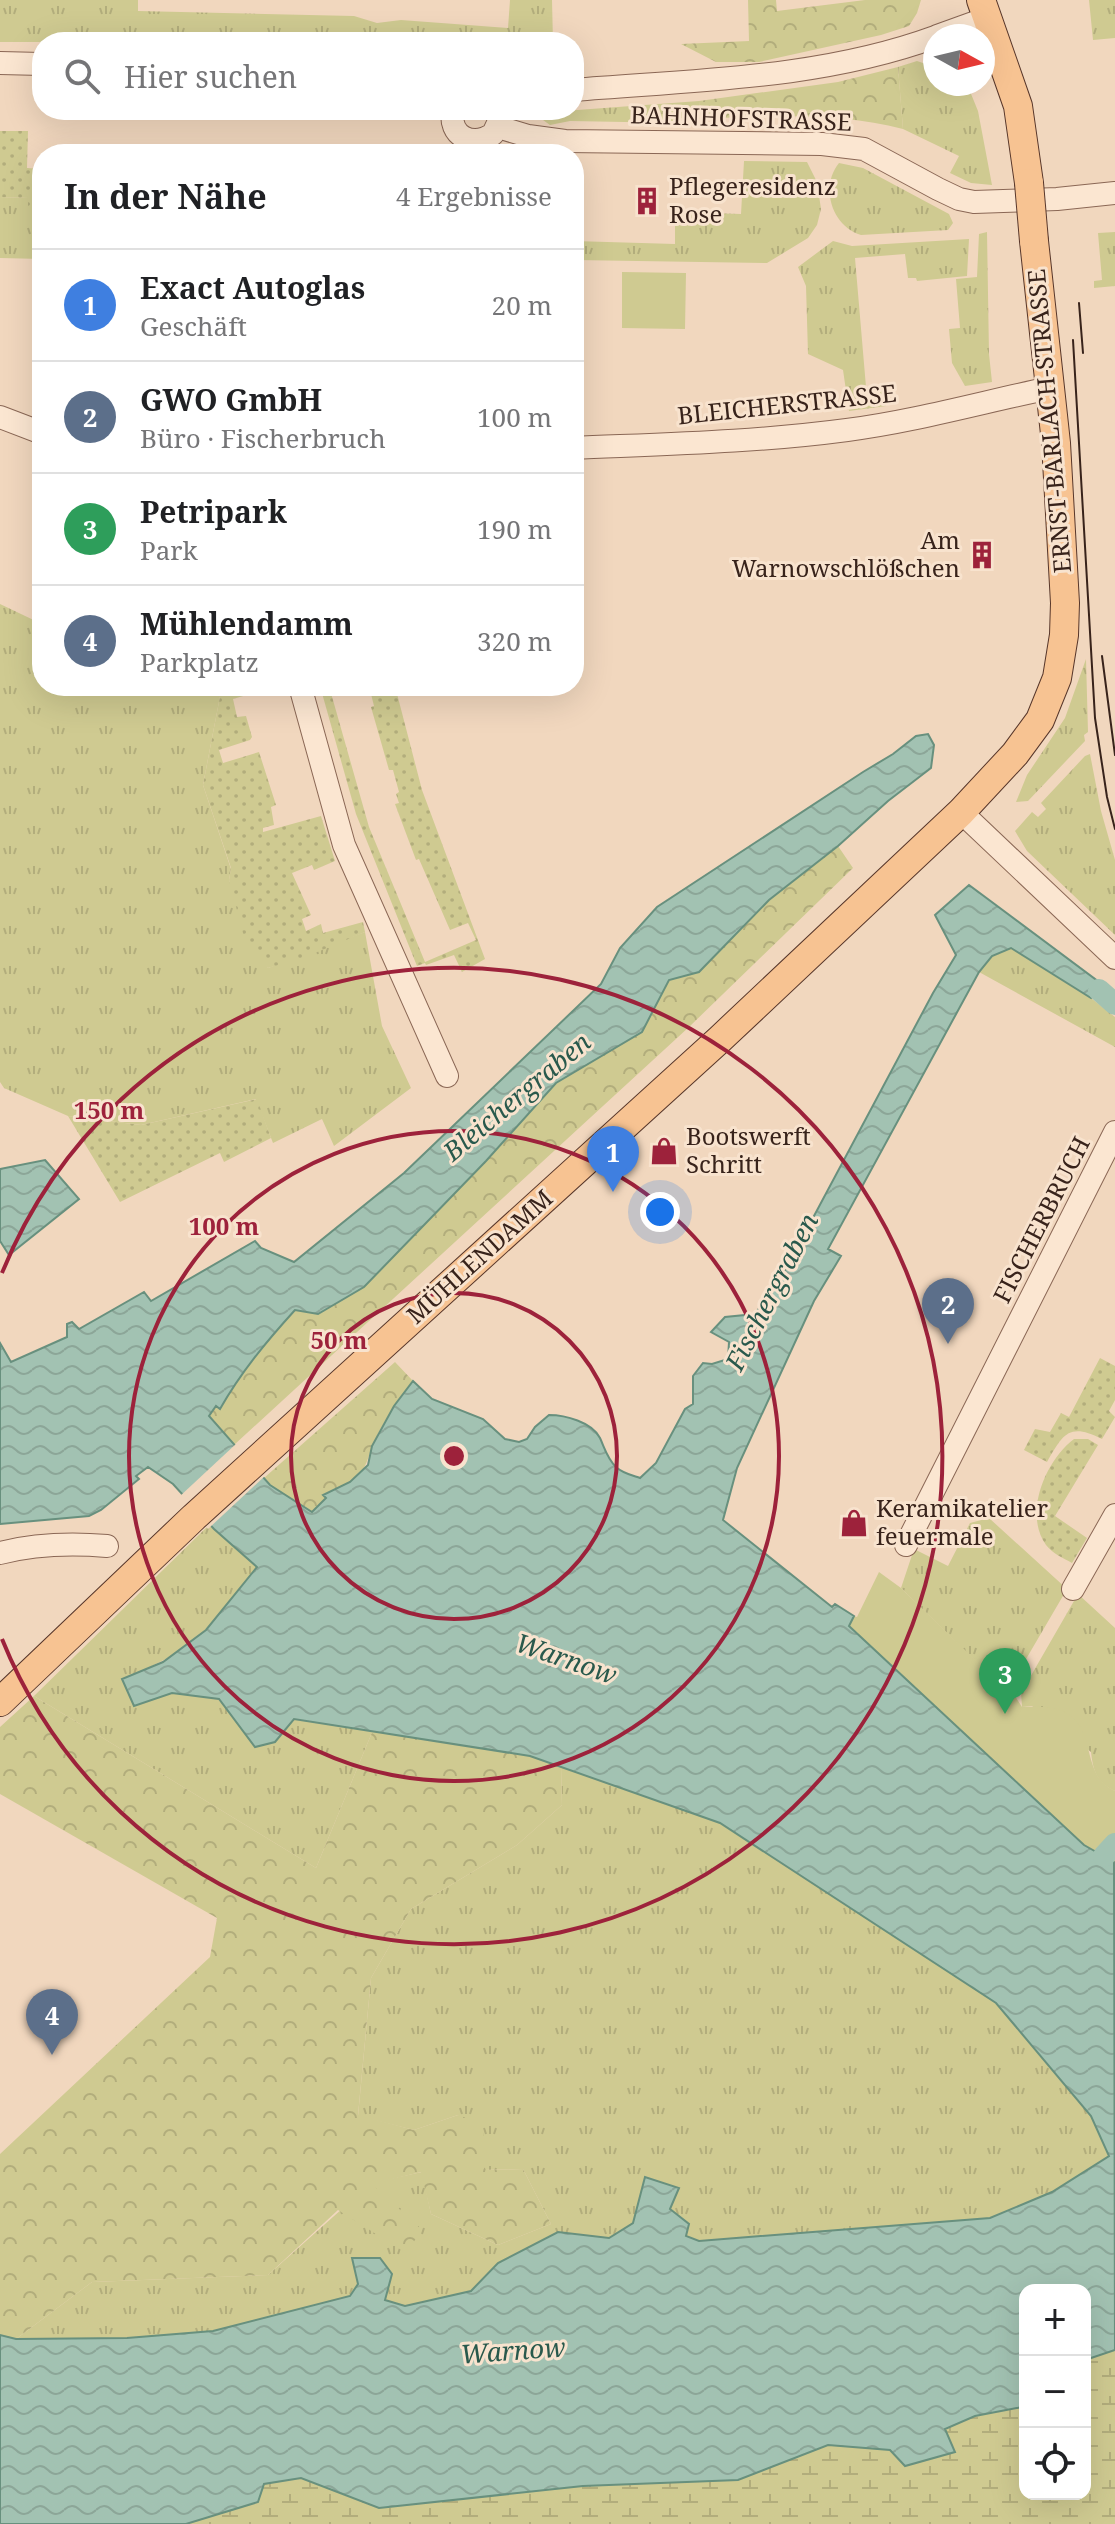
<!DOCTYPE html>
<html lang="de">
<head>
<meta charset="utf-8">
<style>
  body { margin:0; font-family:"Noto Serif",serif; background:#f6f6f6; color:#202124 }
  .controls { position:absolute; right:24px; bottom:24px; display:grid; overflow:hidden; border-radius:16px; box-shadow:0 8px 32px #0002 }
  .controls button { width:72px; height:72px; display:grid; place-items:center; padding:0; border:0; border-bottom:2px solid #e0e0e0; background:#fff; color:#202124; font:40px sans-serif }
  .compass { position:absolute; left:923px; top:24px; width:72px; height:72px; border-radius:50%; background:#fff; box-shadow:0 8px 32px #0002; rotate:98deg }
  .you { position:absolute; left:660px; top:1212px; width:28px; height:28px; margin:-20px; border:6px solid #fff; border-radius:50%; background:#1a73e8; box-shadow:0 0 0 12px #1a73e833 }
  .badge { display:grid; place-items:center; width:52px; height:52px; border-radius:50%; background:#0b8043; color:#fff; font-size:26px; font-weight:700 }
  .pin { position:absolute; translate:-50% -66px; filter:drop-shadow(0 2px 4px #0008) }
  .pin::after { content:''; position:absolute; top:42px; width:28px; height:24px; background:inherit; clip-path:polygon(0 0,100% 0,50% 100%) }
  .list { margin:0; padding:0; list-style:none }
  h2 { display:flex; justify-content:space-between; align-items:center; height:104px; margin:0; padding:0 32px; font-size:34px }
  h2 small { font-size:26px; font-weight:400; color:#757577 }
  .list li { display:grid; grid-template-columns:52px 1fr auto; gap:24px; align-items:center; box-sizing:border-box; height:112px; padding:0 32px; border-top:2px solid #e0e0e0 }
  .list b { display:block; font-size:30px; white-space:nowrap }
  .list p { margin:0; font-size:26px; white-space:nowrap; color:#757577 }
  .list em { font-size:26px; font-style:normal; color:#757577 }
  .icon { flex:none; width:44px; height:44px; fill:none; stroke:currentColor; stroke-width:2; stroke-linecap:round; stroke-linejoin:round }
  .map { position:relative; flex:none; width:1115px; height:2524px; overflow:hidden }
  .search { position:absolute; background:#fff; box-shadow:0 8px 32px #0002; left:32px; top:32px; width:552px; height:88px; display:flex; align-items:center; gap:20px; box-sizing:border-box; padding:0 28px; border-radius:32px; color:#757577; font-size:30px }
  .panel { position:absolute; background:#fff; box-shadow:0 8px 32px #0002; left:32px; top:144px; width:552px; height:552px; border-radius:32px }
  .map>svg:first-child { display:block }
  .grass { fill:url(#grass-tufts) }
  .forest { fill:url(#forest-crowns) }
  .wetland { fill:url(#wetland-marsh) }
  .park { fill:#cfca91 }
  .garden { fill:url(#garden-dots) }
  .water { fill:url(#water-waves); stroke:#68907e; stroke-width:2 }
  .pier { fill:#f1d7be }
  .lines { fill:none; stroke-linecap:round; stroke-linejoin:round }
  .canal { stroke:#a2c2b2; stroke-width:22 }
  .minor-casing { stroke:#8a6755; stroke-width:24 }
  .major-casing { stroke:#57362a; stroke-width:30 }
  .minor { stroke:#fbe6d1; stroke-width:22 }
  .major { stroke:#f7c392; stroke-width:28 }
  .tram { stroke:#38231b; stroke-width:2 }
  .major-bridge-casing { stroke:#57362a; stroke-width:30; stroke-linecap:butt }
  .major-bridge { stroke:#f7c392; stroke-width:28 }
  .ring { fill:none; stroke:#9d223b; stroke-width:4 }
  .labels { text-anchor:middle; stroke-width:6; stroke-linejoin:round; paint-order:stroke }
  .street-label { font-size:24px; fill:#38231b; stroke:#f8e3ce }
  .poi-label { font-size:24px; fill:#38231b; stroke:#f8e3ce; text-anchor:start }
  .water-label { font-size:26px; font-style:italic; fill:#29594c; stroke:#f8e3ce }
  .centre { fill:#9d223b; stroke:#f8e3ce; stroke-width:4 }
  .ring-label { font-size:24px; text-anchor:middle; font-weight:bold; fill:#9d223b; stroke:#f8e3ce; stroke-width:6; stroke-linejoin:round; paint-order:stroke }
</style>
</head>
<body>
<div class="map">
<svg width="1115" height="2524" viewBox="0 0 1115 2524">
  <defs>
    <pattern id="grass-tufts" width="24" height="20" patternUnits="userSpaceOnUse" patternTransform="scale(2)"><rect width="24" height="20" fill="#cfca91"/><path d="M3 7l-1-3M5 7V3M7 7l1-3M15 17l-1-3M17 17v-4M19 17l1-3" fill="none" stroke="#b2ad7c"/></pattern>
    <pattern id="forest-crowns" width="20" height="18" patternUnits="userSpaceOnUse" patternTransform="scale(2)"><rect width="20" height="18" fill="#cfca91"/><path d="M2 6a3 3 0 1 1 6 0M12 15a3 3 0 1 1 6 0" fill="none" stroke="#b2ad7c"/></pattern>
    <pattern id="wetland-marsh" width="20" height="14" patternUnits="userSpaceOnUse" patternTransform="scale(2)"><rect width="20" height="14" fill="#cfca91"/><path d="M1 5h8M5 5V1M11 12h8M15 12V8" fill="none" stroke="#b2ad7c"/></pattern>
    <pattern id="garden-dots" width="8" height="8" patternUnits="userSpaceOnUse" patternTransform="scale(2)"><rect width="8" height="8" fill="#cfca91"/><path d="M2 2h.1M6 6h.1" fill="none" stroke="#b2ad7c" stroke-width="1.8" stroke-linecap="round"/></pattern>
    <pattern id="water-waves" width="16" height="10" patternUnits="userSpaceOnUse" patternTransform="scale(2)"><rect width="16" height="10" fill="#a2c2b2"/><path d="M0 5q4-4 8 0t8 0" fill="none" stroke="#8ca698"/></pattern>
  </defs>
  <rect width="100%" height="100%" fill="#f1d7be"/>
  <!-- grass -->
  <path class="grass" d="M0,0H138V11L354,16L377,23L401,20L508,28L510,0H552L553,42H0Z
    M1089,0H1115V38L1093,40Z
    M917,61L935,67V84H967L978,111L992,185L971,183L950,173L959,156L903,129L898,67Z
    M699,101L700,119L679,118L678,123L570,121L550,125L543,120L545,114L550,112Z
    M744,161L807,162L817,182L821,209L817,225L808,238L767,263L574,260V241L675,244V212L741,214Z
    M839,163L863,168L949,214L953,223L948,230L861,235C831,226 820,186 839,163Z
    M0,197L28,198V217H42V259L0,258Z
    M987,232L989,354L992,382L965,386L952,363L949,329L960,328L956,279L977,277L979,234Z
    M1115,232V286L1094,288V281L1102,280L1098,233Z
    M969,239L967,276L917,281L916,278H908L905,254L855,258L866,387H878V384L883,386L886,406L849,411L843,370L808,354L806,286L798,267L833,241L852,246Z
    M0,604L42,624V686H222L203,785L231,869L229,880L268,968L365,932L382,1026L411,1088L334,1146L322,1119L273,1143L256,1099L141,1125L68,1116L4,1088L0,1082Z
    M1086,659L1088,732L1084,735L1085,741L1028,801L1016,802L1027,775L1065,718Z
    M1090,754L1101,811L1115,860V935L1027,851L1015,831L1032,812L1038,817L1046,809L1041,803L1085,756Z
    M1011,948L1091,998L1115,1017V1047L979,972L992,956Z
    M989,1518L1067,1589L1015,1678L1007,1684L997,1682L901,1588L914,1549L948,1566L970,1523Z
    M209,1525L258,1567C239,1587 224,1613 204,1631C180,1654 152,1667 122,1679L135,1706L172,1693L219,1699L275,1742L294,1719L373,1730L316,1868L34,1696Z
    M1078,1594L1115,1628V1791C1097,1783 1093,1771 1091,1752L1032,1706L1022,1707L1021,1693Z
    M561,1766L720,1823L996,2003L1091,2116L1109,2157L1052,2192L990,2218L699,2241L686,2236L670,2209L645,2177L633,2223L609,2238L558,2232L498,2263L471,2291L405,2306L385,2300L352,2258L358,2284L351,2296L212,2331L127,2338L16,2339L92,2282L268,2275L371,2183L422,2172L431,2214L498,2245L551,2224L523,2169L484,2170L458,2115L414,2130L358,2116L371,1978L411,1909L517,1845L562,1805Z"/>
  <!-- forest -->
  <path class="forest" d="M748,0H776L777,11L865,0H921L917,13L909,26L881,35L759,62H716L681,44L749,41Z
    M898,67L903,129C836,112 768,116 700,119L699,101L838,82Z
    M838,846L853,868L689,1027L234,1445L209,1416L216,1406L220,1408L239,1376L262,1346L296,1310L364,1287L486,1161L556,1083L641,1032L669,980L699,972L769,900Z
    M395,1362L413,1381C398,1401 382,1422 373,1445C367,1459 366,1472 351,1482C343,1487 332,1490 323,1495L326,1498L312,1512L270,1485L264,1478Z
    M34,1696L316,1868L373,1730L530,1756L561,1766L562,1805L517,1845L411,1909L371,1978L358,2115L414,2130L458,2115L483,2124L484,2170L523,2169L551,2224L498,2245L431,2214L421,2172L372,2184L422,2230L406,2253L338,2210L268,2275L92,2282L16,2339L0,2335V2154L210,1957L217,1918L0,1794V1727Z"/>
  <!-- wetland -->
  <path class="wetland" d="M1115,2350V2524H186L257,2502L264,2484L301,2478L379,2508L583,2486L738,2480L828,2445L890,2450L955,2452L944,2430L975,2416L1022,2407L1025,2404V2494H1085V2360Z"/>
  <!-- park -->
  <path class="park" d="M622,272L686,273L685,329L622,328Z
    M879,1572L901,1588L997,1681L1007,1684L1022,1707C1112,1699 1070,1771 1115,1791V1865L1104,1856L1084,1845L848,1626L854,1616L857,1617Z"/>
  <!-- garden -->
  <path class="garden" d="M0,131H28L27,168L42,169V217H28V198L0,197Z
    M222,686L248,688L250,694L233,699L237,717L246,716L252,737L250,740L219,750L223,763L259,752L276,805L271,807L274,825L263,828V832L321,816L335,861L314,870L312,865L292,873L311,915L302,919L306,931L321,924L323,933L363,922L365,932L303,958L268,968L244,937L229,880L231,868L203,785Z
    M320,686H329L369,827L425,962L476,940L468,923L450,930L419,859L416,860L395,804L399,803L396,794L399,792L393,770H389L371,707L374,706L369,686H395L422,790L485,959L462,972L454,955L426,965L425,963L417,966L356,814Z
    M257,1099L271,1138L224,1162L220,1153L120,1202L68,1116L141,1125Z
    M1100,1358L1115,1366V1400L1109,1411L1115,1417L1102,1439C1069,1422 1063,1434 1047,1462L1024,1450L1035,1429L1050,1432L1061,1413L1069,1417Z
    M1074,1439H1088L1098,1445L1055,1516L1087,1538L1072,1563C1063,1558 1052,1553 1046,1545C1023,1513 1046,1460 1074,1439Z"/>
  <!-- water -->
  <path class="water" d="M928,734L934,745L931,768L888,801L838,846L769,900L699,972L669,980L642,1032L556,1083L486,1161L364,1287L318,1314L295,1310C266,1342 241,1372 220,1409L216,1406L209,1416L270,1485L312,1512L326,1498L323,1495L350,1482L368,1465L372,1446L394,1406L413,1381L432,1399L483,1419L505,1439L519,1442L527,1439L535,1427L549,1415C565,1415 592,1422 600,1438C605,1449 607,1458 616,1467C622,1473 631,1475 640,1478L656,1463L685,1409L693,1404V1376L703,1363L712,1364L728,1359L729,1342L711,1332L725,1317L755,1314L783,1274L933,993L956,955L935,915L969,885L1103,985L1091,998L1011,948L992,956L979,972L828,1249L841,1256L814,1301L737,1468L723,1520L832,1607L835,1604L854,1616L849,1626L1084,1845L1114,1862L1115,2350L1085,2360V2290H1025V2404L1022,2407L975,2416L945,2429L955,2452L905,2466L890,2450L828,2445L738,2480L583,2486L379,2508L301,2478L264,2484L258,2502L186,2524H0V2335L16,2339L127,2338L213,2331L350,2296L358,2284L352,2258H380L392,2274L385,2300L405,2306L471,2291L498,2263L558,2232L609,2238L633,2223L645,2177L679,2188L670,2209L689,2224L686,2236L699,2241L990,2218L1052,2192L1109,2156L1091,2116L996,2003L720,1823L530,1756L294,1719L275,1742L255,1747L219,1699L172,1693L134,1706L122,1679L163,1662L206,1630L257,1567L214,1529L173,1484L148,1467L136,1476L139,1479L101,1510L89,1516L0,1524V1343L11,1362L67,1337V1324L72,1322L79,1329L144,1292L151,1301L255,1241L261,1248L294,1262L404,1173L601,984L620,948L657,907L863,772L893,754L916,736Z
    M45,1160L79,1199L9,1255L0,1241V1169Z"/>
  <!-- pier -->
  <path class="pier" d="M237,1443L266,1475L208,1529L179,1497Z"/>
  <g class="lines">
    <!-- canal -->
    <path class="canal" d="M1099,990L1115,1004
      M1104,1856L1115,1844"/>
    <defs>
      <path id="minor" d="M937,36L987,18
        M0,63L42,64
        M574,90C694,80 820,79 935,37
        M453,110C448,136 472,148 493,134L500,119L499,110
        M498,127L528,136L565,141L822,144L864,149L938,189L959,199L974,202L1057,199L1115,193
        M0,417L42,433
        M574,448C665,444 757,442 847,430C916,421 983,402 1050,388
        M300,686L344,845L447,1076
        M961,812L1115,958
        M906,1545L1115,1132
        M0,1553C35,1544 71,1543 107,1546
        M1073,1589L1115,1515"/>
      <path id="major" d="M981,0L1018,106L1029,183
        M0,1702L194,1517L720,1039L961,812L1015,754L1040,720L1057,678L1064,635L1065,603L1056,443L1034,241"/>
    </defs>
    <!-- minor casing -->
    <use href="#minor" class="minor-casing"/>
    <!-- major casing -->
    <use href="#major" class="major-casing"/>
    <!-- minor -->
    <use href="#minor" class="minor"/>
    <!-- major -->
    <use href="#major" class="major"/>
    <!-- tram -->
    <path class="tram" d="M1079,303L1083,353
      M1073,340L1095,718L1107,797L1115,829
      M1102,656L1115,755"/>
    <defs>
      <path id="major-bridge" d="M1029,183L1034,241"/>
    </defs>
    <!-- major-bridge casing -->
    <use href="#major-bridge" class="major-bridge-casing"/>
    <!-- major-bridge -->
    <use href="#major-bridge" class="major-bridge"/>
  </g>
  <!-- distance rings -->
  <g class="ring">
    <circle cx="454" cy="1456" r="163"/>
    <circle cx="454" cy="1456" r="325"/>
    <path d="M2 1273A488 488 0 1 1 2 1639"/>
  </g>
  <!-- icons -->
  <defs>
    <symbol id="building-bare" viewBox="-9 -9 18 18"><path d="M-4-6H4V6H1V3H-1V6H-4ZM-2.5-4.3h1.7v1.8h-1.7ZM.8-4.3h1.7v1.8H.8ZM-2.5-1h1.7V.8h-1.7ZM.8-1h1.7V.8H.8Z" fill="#9d223b" stroke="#f8e3ce" stroke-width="2.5" paint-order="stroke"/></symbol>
    <symbol id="shop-bare" viewBox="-9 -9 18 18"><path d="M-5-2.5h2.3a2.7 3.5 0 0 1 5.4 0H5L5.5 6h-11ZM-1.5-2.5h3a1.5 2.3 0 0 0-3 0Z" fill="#9d223b" stroke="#f8e3ce" stroke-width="2.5" paint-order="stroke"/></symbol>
  </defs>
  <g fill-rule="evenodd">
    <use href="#building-bare" x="627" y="181" width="40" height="40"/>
    <use href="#building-bare" x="962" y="535" width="40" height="40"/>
    <use href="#shop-bare" x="644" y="1131" width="40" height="40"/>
    <use href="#shop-bare" x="834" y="1503" width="40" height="40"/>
  </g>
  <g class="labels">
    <!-- street labels -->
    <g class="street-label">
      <text transform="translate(741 119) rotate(2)" y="8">BAHNHOFSTRASSE</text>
      <text transform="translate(787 405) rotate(-6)" y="8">BLEICHERSTRASSE</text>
      <text transform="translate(1050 421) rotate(-95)" y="8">ERNST-BARLACH-STRASSE</text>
      <text transform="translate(1042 1220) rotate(-63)" y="8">FISCHERBRUCH</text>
      <text transform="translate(480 1257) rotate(-42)" y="8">MÜHLENDAMM</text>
    </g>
    <!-- poi labels -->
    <g class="poi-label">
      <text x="669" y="195">Pflegeresidenz<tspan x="669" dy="28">Rose</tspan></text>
      <text x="960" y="549" text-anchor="end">Am<tspan x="960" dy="28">Warnowschlößchen</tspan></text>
      <text x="686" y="1145">Bootswerft<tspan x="686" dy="28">Schritt</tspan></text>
      <text x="876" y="1517">Keramikatelier<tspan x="876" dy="28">feuermale</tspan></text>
    </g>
    <!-- water labels -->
    <g class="water-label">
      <text transform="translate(517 1097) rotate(-40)" y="9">Bleichergraben</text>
      <text transform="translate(772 1292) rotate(-63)" y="9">Fischergraben</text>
      <text transform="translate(566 1659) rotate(19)" y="9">Warnow</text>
      <text transform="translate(513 2351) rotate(-4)" y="9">Warnow</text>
    </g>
  </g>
  <circle cx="454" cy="1456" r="12" class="centre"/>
  <g class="ring-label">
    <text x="109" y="1119">150 m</text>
    <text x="224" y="1235">100 m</text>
    <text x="339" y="1349">50 m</text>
  </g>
</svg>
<div class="controls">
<button>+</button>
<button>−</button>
<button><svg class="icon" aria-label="locate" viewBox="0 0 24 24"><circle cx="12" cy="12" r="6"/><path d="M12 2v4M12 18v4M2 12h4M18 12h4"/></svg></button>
</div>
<svg class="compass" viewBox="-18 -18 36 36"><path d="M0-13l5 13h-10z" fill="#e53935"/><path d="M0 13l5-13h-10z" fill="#757577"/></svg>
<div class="you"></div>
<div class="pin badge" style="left:613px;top:1192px;background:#3f7fe0">1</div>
<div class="pin badge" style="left:948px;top:1344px;background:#5c6f8a">2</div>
<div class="pin badge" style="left:1005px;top:1714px;background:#2e9e5b">3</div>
<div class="pin badge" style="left:52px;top:2055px;background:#5c6f8a">4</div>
<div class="search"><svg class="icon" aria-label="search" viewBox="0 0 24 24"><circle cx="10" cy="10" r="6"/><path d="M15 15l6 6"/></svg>Hier suchen</div>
<section class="panel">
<h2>In der Nähe<small>4 Ergebnisse</small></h2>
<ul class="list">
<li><span class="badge" style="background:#3f7fe0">1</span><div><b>Exact Autoglas</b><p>Geschäft</p></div><em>20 m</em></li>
<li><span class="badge" style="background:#5c6f8a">2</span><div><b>GWO GmbH</b><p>Büro · Fischerbruch</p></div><em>100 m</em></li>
<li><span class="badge" style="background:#2e9e5b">3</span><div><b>Petripark</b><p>Park</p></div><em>190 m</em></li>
<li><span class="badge" style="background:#5c6f8a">4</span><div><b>Mühlendamm</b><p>Parkplatz</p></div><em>320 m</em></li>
</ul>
</section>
</div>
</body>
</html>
